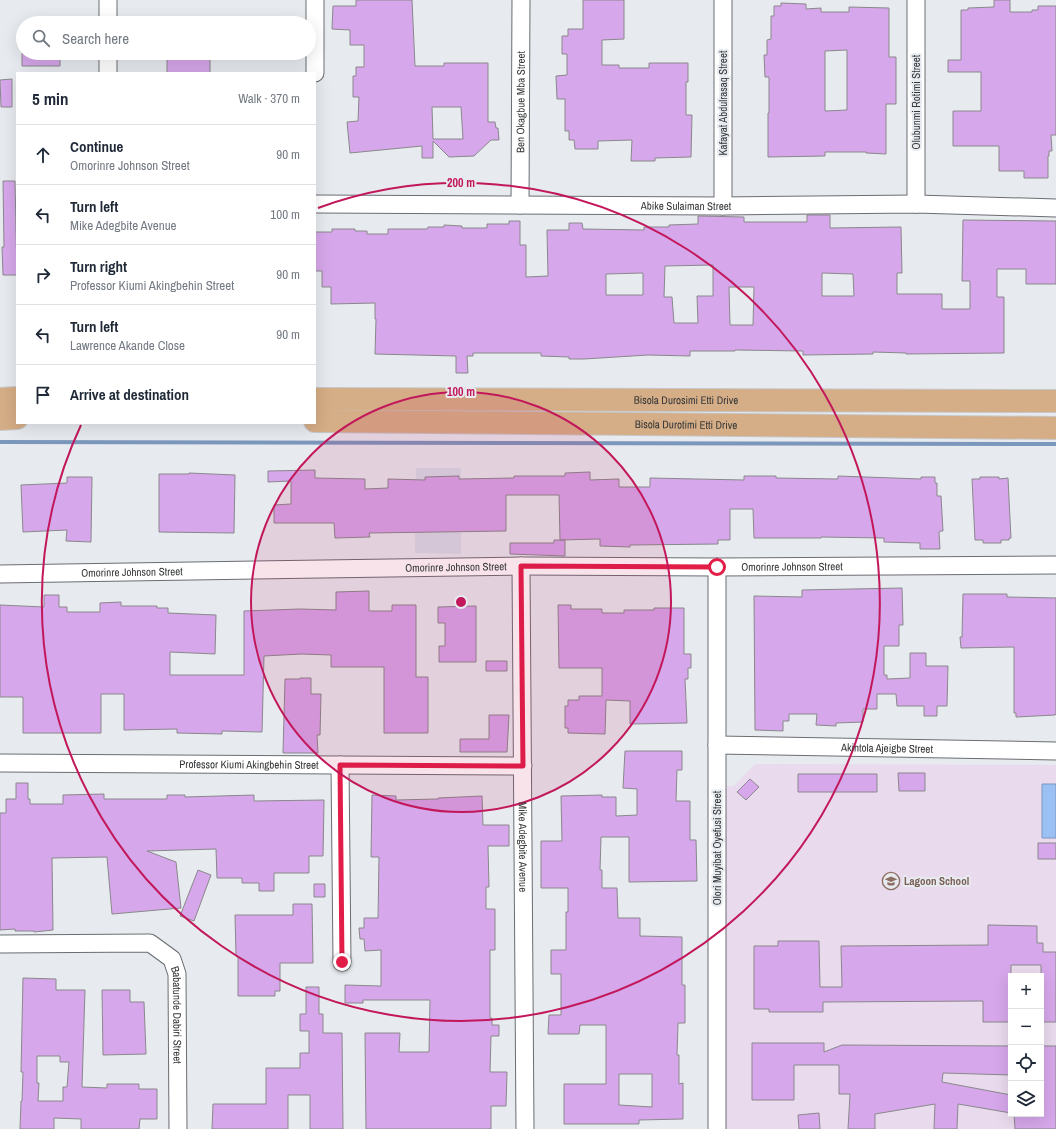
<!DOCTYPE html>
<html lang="en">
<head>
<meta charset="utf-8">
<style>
  body { margin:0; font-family:"Archivo Narrow",sans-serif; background:#f6f6f7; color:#1f2937 }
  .controls { position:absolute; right:12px; bottom:12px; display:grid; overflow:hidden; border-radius:0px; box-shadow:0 4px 16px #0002 }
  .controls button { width:36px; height:36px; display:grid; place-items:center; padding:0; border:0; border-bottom:1px solid #e0e1e3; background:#fff; color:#1f2937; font:20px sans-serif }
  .stop { position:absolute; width:12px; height:12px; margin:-9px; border:3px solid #e11d48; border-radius:50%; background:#fff }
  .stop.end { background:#e11d48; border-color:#fff; box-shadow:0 1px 4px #0008 }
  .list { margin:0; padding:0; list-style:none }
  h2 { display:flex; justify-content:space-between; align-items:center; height:52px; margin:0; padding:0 16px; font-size:17px }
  h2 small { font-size:13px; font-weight:400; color:#747a83 }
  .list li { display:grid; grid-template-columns:26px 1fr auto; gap:12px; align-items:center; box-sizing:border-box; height:60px; padding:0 16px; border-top:1px solid #e0e1e3 }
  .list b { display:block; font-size:15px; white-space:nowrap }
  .list p { margin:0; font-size:13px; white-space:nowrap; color:#747a83 }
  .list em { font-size:13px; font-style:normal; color:#747a83 }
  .icon { flex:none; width:22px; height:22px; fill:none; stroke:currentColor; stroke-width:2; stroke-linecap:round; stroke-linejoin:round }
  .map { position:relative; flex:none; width:1056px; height:1129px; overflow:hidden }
  .search { position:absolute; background:#fff; box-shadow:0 4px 16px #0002; left:16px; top:16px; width:300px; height:44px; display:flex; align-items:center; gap:10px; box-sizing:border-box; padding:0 14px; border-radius:22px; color:#747a83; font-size:15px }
  .panel { position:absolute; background:#fff; box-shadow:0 4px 16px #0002; left:16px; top:72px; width:300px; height:352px; border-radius:0px }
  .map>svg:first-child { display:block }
  .built { fill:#d6dee9 }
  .education { fill:#e9daed; fill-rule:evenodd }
  .water { fill:#9bc0f4; stroke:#7c97bc }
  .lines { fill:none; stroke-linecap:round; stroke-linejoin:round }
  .stream { stroke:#7c97bc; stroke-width:4 }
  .building { fill:#d6a7ea; stroke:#8a888c; fill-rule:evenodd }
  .minor-casing { stroke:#6a6d71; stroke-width:19 }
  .major-casing { stroke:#c6c7c8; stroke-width:24 }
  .minor { stroke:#fff; stroke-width:17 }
  .major { stroke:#d5ad86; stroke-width:22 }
  .route { stroke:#e11d48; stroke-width:5 }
  .ring { fill:none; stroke:#c2185b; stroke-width:2 }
  .labels { text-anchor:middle; stroke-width:4; stroke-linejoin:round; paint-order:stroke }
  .street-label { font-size:11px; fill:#353739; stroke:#e7eaef }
  .education-label { font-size:11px; font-weight:bold; fill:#785e54; stroke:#e7eaef; text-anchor:start }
  .centre { fill:#c2185b; stroke:#e7eaef; stroke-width:2 }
  .ring-label { font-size:12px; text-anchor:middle; font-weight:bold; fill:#c2185b; stroke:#e7eaef; stroke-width:4; stroke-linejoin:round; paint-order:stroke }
</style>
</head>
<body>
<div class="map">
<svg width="1056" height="1129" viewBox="0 0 1056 1129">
  <rect width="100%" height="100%" fill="#e7eaef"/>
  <!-- built -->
  <path class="built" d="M416,468H461V554L415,553Z"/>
  <!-- education -->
  <path class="education" d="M755,764L1056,765V1129H724L726,786H734ZM1011,976H1041V1114H1011Z"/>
  <!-- water -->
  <path class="water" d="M1042,784H1056V838H1042Z"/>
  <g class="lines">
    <!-- stream -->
    <path class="stream" d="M0,442L1056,444"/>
  </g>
  <!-- building -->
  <path class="building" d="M356,0H412L415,66H444V63H488V122H495L496,128H498L499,140H491L474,156L449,157L433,141V158H422V146L350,153L347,122L358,121L359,97H353V76H356V67H364V45H350V30L332,29L333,6H356ZM432,107H461L463,139H433Z
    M583,0H624V39L602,40V65H619V68H649V63H688V82H686V115H692L691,157L655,158V161H631L632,140L598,141V149H575L574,140H569V131H565V99H557L556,76L567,75V54H562V36H568V29H583Z
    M994,0H1010V12H1032V10H1038V6H1056V135H1051L1052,151H1049V156H1048V178H1024V171H999V146H953V111H981V72H948V60H961V10H968V8L994,7Z
    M781,3L806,4V9L821,8V12H849V7L889,8V57H896V104H886V154L866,153V152H825V156L768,157V113H769V77H765L764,55H767V40L771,39V16H774V6H781ZM847,50V110L825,111V51Z
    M22,53H60V66H22Z
    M167,53H210V73H167Z
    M12,79V107H1L0,80Z
    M3,181H15L17,275H3L2,247H4Z
    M807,215H830V228L901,227L902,273H897V294H942V309H970V281H962L963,220L1056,221V284H1026V269H997V297H1004V353L906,354V353L873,352V354L803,355V351L735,350V351H690V356L648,355L584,359H569V357L541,356V353H473V356H467L468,373H456V356L375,354L376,319H375V303L331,304V287H322V271H315V232H332V229H355V231H367V234H388V229H427L428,227H444V225L462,226V228H487V224H509V221H520V245H526V277L548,276L547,230H569V223H582L583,229L644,230V227H669V225L698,224V216L744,217V222H807ZM713,265V296H697L698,323H674L672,297H664L665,266ZM643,273V295H606V274ZM822,273L853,274L854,296H822ZM729,287H754L753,325H730Z
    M315,470V478L365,479V489L388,488V479L425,480V477L459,476V479L514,478V476H565V473L590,472V480L619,479V487H650V478L744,480V476H776V478L838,479V476L921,479V477H935V483H937V496H941L943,531H940L939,533L940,549H920V543L884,542V538L821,537V538H754L753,509H730V540H718V544L630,545V547L600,546V539L560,540L559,495H506V531L369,533L370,537L335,538L334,523H274V505L291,504V481L268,482V471Z
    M189,473L235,475L234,533L159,532V474H189Z
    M67,477H92L91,542L66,541L67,530L23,532L21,485L67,483Z
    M980,477H999V479L1008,478L1010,519L1011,538H1009V540H1001V543H983V540H975L972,479H980Z
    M554,540H565V556L510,554V543H554Z
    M902,588L903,625H899V646H884V675H887V679L910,678V653H926V666H948L947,706H937V716H924V706H897L896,694H877V709H863V722L836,723V726L816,725L817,714H789V721H783V731L755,730L754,596L802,597V590Z
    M369,591V611H392V605H416V677H428V733H384V667H331V655L301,654L264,656L262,732L222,731V734L177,733V729L124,730V694H101V733H23V697H0V605L44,607V595H59V607H67V612H100V603L121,602V606H157V608H168V613L216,615L215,654L170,652V675H244V611L300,609L336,610V592Z
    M963,594H1007V597L1056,598V714L1055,715L1016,717V713H1014V647L961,648L960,637H962Z
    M558,605H571V609H602V613H624V610H654V608H684V654H691V668H688V679H685L687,723L630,724V701L606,700L605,734L568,733V728H565V706H568V700H579V696H602V668H559Z
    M476,606V662H439V646H445V623H438V607Z
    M486,661H507V671H486Z
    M300,678H311V694H321L320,735H317L318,753H283L285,679H300Z
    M489,715H509L507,752H460V739H489Z
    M625,751H682V770H677L676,801H690V840H696L697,881L629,882V837H601L600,870H602V888H617L618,918H640V936L682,937V985H685V1023H678L677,1055H679V1084L683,1083V1119L639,1120V1124H564V1084H606V1025H580L579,1034H548L549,1015H561V974H551V950H566V912H568V888H541V841H562L561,796L602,795V797H616V816L637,815V789L623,788ZM619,1074H652V1107L619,1105Z
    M898,773H925V791H899Z
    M798,774H877V792H798Z
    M750,779L759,787L746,800L737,792Z
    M16,783H28V799H30V804H63V795L104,794V799H167V795H185V797L254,795V801L324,800L323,856H309V873H274V891H259V883H242V878H217L216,849L147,851L176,862L181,908L112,914L107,857L52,858L53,930L34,932V931H15V929L0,930V813H6V799H16Z
    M372,795L396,796V800L438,799V798L482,796L483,825H509V846H488L489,887H486V909H495V950H490V1018H492V1025H499V1036H491L490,1072H507L506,1106H491V1129H366L365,1033H400L399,1052H429L430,1000H363V1003H345V985L381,986V950L365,951L364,939H360L359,928H364V918H378L379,857H371Z
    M1038,843H1056V859H1038Z
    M198,870L211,875L194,921L180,916Z
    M314,884H325V897H314Z
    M293,904H312L313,963H280V991H275V996H238V956H236L235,915H293Z
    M988,925L1037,926V943H1043V952H1056V1022H1041V965H1011V1022H983V1001L823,1002V1012H769V1009H754V946H778V941H819L820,987H842L841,946L988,945Z
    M23,978L56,979V990H85L82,1087L107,1088V1084H139V1089H157V1119H140L139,1129H81V1119L54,1118V1129H20L21,1101H22L23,1072H21ZM37,1056H60V1062H69L67,1087H63V1101H38L39,1083H37Z
    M306,987H319V1014H323V1033H342L343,1129H310V1095H288V1129H212L213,1104H266V1068H300V1053H309V1031H300V1014H306Z
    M102,990H130V1002H144L146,1054L103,1055Z
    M752,1043H824V1052L842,1045L1011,1046V1075L943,1073L942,1082L1011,1095V1113L958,1104L957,1129H934L935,1104L875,1114V1129H848L850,1094H839V1065H794V1100H752Z
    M1041,1046H1056V1129H1015L1014,1114H1041Z
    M819,1113L820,1129H799L798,1115Z"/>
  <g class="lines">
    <defs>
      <g id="minor">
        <path d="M108,0V23"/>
        <path d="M315,0V73"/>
        <path d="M723,0V206"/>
        <path d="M108,53V73"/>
        <path id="s1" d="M315,204L723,206L916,204L1056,208"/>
        <path d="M916,204V0"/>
        <path id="s2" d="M520,205L521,0"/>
        <path id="s3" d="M521,566L525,1129"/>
        <path d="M717,567V1129"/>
        <path id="s4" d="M0,574L521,566L717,567L1056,565"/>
        <path id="s5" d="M717,745L1056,751"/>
        <path id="s6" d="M0,763L523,766"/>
        <path d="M340,765L342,962"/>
        <path id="s7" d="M0,944L150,943L172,959L177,974L178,1129"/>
      </g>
      <g id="major">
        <path d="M0,399L17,398"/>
        <path id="s8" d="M315,399L1056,401"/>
        <path d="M0,419L17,418"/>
        <path id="s9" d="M315,421L1056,428"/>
      </g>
    </defs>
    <!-- minor casing -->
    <use href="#minor" class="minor-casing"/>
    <!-- major casing -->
    <use href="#major" class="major-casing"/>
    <!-- minor -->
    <use href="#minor" class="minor"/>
    <!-- major -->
    <use href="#major" class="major"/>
  </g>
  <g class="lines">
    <!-- route -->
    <path class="route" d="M342,962L340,765L523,766L521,566L717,567"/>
  </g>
  <!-- distance rings -->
  <circle cx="461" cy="602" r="210" fill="#c2185b" fill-opacity=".12"/>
  <g class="ring">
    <circle cx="461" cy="602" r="210"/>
    <path d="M318 208A419 419 0 1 1 81 425"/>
  </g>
  <!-- icons -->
  <defs>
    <symbol id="school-ring" viewBox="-11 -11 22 22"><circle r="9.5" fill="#e7eaef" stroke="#8d6e63" stroke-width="1.5"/><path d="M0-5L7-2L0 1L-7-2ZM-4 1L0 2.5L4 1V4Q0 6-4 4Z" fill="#8d6e63"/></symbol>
  </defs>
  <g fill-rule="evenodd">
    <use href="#school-ring" x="881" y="871" width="20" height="20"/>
  </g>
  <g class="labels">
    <!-- street labels -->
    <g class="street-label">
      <text dy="4" stroke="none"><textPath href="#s2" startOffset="103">Ben Okagbue Mba Street</textPath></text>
      <text transform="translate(916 102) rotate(-90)" y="4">Olubunmi Rotimi Street</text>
      <text transform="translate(723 103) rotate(-90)" y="4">Kafayat Abdulrasaq Street</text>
      <text dy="4" stroke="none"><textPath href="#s1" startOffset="371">Abike Sulaiman Street</textPath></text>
      <text dy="4" stroke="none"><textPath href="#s8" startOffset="371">Bisola Durosimi Etti Drive</textPath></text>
      <text dy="4" stroke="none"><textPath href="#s9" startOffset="371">Bisola Durotimi Etti Drive</textPath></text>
      <text dy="4" stroke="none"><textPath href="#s4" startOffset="792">Omorinre Johnson Street</textPath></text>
      <text dy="4" stroke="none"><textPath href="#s4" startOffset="456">Omorinre Johnson Street</textPath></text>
      <text dy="4" stroke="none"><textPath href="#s4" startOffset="132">Omorinre Johnson Street</textPath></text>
      <text dy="4" stroke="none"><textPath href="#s5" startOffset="170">Akintola Ajeigbe Street</textPath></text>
      <text dy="4" stroke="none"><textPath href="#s6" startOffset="249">Professor Kiumi Akingbehin Street</textPath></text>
      <text dy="4" stroke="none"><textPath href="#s3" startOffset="281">Mike Adegbite Avenue</textPath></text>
      <text transform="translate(717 848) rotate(-90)" y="4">Olori Muyibat Oyefusi Street</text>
      <text dy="4" stroke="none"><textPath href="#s7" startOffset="234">Babatunde Dabiri Street</textPath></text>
    </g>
    <!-- education labels -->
    <g class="education-label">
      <text x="904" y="885">Lagoon School</text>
    </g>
  </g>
  <circle cx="461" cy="602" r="6" class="centre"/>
  <g class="ring-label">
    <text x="461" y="187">200 m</text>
    <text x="461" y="396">100 m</text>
  </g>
</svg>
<div class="controls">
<button>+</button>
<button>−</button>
<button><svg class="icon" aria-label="locate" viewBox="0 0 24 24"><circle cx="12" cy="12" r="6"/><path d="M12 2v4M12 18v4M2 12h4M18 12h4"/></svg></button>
<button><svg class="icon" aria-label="layers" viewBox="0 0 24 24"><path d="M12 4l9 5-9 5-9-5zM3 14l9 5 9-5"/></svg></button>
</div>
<div class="stop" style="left:717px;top:567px"></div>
<div class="stop end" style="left:342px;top:962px"></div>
<div class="search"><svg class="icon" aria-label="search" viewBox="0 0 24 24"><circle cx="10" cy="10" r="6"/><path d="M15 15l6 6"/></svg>Search here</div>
<section class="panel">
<h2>5 min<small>Walk · 370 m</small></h2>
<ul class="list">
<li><svg class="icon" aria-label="ahead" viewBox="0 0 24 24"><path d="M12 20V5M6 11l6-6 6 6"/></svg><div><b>Continue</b><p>Omorinre Johnson Street</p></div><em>90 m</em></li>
<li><svg class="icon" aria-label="left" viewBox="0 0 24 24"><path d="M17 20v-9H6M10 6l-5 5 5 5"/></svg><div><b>Turn left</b><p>Mike Adegbite Avenue</p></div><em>100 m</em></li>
<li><svg class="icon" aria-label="right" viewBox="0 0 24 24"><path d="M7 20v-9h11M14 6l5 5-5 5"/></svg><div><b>Turn right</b><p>Professor Kiumi Akingbehin Street</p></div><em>90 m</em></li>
<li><svg class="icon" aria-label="left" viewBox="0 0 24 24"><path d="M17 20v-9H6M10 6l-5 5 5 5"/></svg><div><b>Turn left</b><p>Lawrence Akande Close</p></div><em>90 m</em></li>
<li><svg class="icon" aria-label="arrive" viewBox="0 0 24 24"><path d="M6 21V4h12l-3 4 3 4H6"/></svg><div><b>Arrive at destination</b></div></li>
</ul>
</section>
</div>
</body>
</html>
